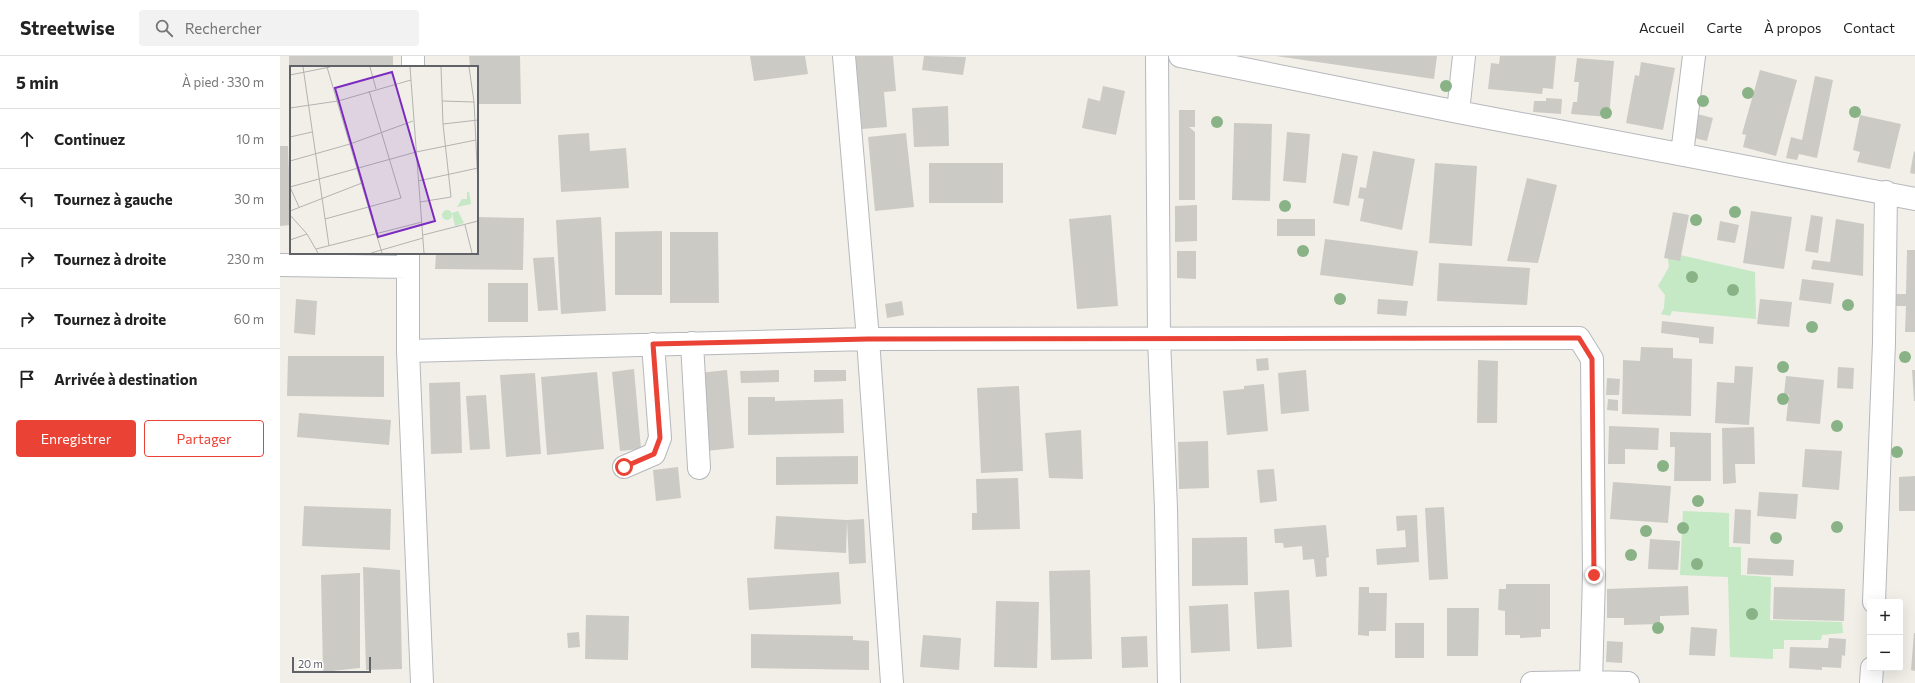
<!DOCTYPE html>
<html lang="fr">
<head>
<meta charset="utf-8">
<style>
  body { margin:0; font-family:Commissioner,sans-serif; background:#f2f2f2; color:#222 }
  .controls { position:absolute; right:12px; bottom:12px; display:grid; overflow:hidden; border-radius:4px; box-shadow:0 4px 16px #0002 }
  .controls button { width:36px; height:36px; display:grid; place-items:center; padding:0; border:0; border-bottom:1px solid #e0e0e0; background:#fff; color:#222; font:20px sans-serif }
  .scale { position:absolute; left:12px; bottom:10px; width:79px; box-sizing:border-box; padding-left:4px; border:2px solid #5f6368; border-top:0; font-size:11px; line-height:14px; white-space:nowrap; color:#5f6368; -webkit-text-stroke:3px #fff; paint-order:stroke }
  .stop { position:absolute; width:12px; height:12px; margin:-9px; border:3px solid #ea4335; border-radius:50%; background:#fff }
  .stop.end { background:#ea4335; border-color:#fff; box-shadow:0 1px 4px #0008 }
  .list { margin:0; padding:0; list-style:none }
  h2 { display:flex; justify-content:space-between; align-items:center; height:52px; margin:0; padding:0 16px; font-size:17px }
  h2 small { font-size:13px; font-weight:400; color:#767676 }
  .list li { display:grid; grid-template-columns:26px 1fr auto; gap:12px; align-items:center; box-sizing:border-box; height:60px; padding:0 16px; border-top:1px solid #e0e0e0 }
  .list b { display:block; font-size:15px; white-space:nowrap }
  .list em { font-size:13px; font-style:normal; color:#767676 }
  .actions { display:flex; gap:8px; padding:12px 16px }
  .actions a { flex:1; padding:9px 0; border:1px solid #ea4335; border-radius:4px; text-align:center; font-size:14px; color:#ea4335 }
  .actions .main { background:#ea4335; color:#fff }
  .icon { flex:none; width:22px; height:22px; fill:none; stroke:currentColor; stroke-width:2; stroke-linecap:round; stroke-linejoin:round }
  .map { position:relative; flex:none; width:1635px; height:627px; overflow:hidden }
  header { display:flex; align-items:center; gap:24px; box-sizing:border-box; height:56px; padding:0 20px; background:#fff; border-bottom:1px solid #e0e0e0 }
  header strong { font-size:19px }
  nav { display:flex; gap:22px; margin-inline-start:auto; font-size:14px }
  .search { width:280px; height:36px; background:#f2f2f2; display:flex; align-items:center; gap:10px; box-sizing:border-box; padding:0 14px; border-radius:4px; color:#767676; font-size:15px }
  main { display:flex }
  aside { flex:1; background:#fff }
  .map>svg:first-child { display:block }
  .green { fill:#c5e8c5 }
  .building { fill:#cccac5 }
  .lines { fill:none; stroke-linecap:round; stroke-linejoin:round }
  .minor-casing { stroke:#b5b8bc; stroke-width:24 }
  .minor { stroke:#fff; stroke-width:22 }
  .tree { fill:#89b387 }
  .route { stroke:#ea4335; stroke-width:5 }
  .inset-road { fill:none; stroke:#b3b3b1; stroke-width:1 }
  .view { fill:#7b2cbf; fill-opacity:0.15; stroke:#7b2cbf; stroke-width:2 }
  .inset-edge { fill:none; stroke:#5f6368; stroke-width:2 }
</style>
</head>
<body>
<header>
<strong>Streetwise</strong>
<div class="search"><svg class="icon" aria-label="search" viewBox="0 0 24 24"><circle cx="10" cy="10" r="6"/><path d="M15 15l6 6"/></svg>Rechercher</div>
<nav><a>Accueil</a><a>Carte</a><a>À propos</a><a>Contact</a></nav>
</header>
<main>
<aside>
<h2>5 min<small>À pied · 330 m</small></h2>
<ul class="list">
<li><svg class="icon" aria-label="ahead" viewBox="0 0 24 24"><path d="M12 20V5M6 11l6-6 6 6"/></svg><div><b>Continuez</b></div><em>10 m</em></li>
<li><svg class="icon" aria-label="left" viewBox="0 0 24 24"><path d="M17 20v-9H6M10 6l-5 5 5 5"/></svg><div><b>Tournez à gauche</b></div><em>30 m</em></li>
<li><svg class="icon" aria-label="right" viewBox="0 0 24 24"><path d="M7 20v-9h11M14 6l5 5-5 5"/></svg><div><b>Tournez à droite</b></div><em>230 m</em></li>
<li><svg class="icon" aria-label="right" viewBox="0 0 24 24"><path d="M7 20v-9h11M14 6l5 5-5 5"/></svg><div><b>Tournez à droite</b></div><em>60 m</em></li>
<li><svg class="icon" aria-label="arrive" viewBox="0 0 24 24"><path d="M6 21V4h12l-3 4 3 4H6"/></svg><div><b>Arrivée à destination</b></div></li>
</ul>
<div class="actions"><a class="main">Enregistrer</a><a>Partager</a></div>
</aside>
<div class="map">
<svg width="1635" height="627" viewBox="0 0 1635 627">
  <rect width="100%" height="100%" fill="#f1efe8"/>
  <!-- green -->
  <path class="green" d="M1387,196L1475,216L1476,263L1392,255L1390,260L1381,258L1384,252L1385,239L1378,230L1389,211Z
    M1403,455L1449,457V491H1461V519L1491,521L1490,564L1562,566L1563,577L1542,579L1541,584H1504V593H1493V603L1450,601L1448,521L1400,519Z"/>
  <!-- building -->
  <path class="building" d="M9,0H113V11L9,10Z
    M189,0H240L241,48H197V11H190Z
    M470,0H525L528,18L474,25Z
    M572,0H613L616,35L604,36L607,71L582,73L579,38H576Z
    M644,0L686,1L683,19L642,14Z
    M996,0H1157L1154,23Z
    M1220,0H1276L1273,33L1263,32L1262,38L1208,33L1211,7L1219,8Z
    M1297,2L1334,5L1329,61L1291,58L1293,46H1297L1299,26H1294Z
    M1361,6L1395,12L1383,74L1346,67L1355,19L1359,20Z
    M1480,14L1517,24L1496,100L1463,91L1466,79L1462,78Z
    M1535,20L1553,24L1537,102L1519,98L1517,104L1506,102L1511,81L1522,84Z
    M823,30L845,35L836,79L802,72L808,42L820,45Z
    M1266,42L1282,43L1281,58L1253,56L1254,45H1266Z
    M668,50L669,90L634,91L632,52Z
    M899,54H915V71H909L915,76V144H899Z
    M1417,58L1433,62L1427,85L1410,81Z
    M1580,59L1621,68L1610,113L1577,106L1580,96L1573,94Z
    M954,67L992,68L990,145L952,144Z
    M1007,76L1030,78L1026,127L1003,125Z
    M309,77L310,95L346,92L349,132L281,136L278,79Z
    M626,77L634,151L595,155L588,81Z
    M0,90H8L11,169L0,170Z
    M1093,95L1135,103L1122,174L1080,165L1084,143L1078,142L1080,131L1086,132Z
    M1634,95L1635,96V118L1630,117Z
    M1062,97L1078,100L1069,150L1053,147Z
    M649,107H723V147H649Z
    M1155,107L1197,110L1192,190L1149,187Z
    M1247,122L1277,129L1258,207L1227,205Z
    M917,149V185L895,186V150Z
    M1471,155L1512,161L1504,213L1463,207Z
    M1393,156L1409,159L1400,205L1384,202Z
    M831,159L838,250L797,253L789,163Z
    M1531,159L1543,161L1538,197L1525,195Z
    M197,161L244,162L243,214L155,213L156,197H197Z
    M321,161L326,255L281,258L276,164Z
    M997,163H1035V180H997Z
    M1556,163L1584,168L1583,220L1531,213L1533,204L1550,206Z
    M1440,165L1459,169L1455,187L1437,184Z
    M382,175V239H335V176Z
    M390,176H438L439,247H390Z
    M1045,183L1138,195L1133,230L1040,219Z
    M1627,194H1635V276H1625L1626,250H1616V238H1626Z
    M897,195H916V223L897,222Z
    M274,201L278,254L258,255L253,202Z
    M1159,207L1250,212L1247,249L1157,245Z
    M1522,223L1554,227L1551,248L1519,244Z
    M208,227H248V266H208Z
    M16,243L37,245L35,279L14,277Z
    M1098,243L1128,245L1126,260L1097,258Z
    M1480,243L1512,246L1509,271L1477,268Z
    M622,245L624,259L607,262L605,248Z
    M1382,265L1434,271L1433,288L1419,287V282L1381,277Z
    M1361,291L1393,292V302L1412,303L1411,360L1342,358L1343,304L1360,305Z
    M8,300H104V341L7,340Z
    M988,302L989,314L977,315L976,303Z
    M1198,304L1218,305L1217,367H1197Z
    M1455,310L1473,311L1469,369L1435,367L1437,326L1454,327Z
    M1558,311L1574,312L1573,333L1557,332Z
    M354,313L361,393L340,395L332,316Z
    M447,314L454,392L426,395L419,317Z
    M499,314V326L461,327L460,315Z
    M534,314H566V325L534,326Z
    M1026,314L1029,355L1001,358L998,317Z
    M1632,314H1635V345H1634Z
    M317,316L324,393L267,399L261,321Z
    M255,317L261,398L226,401L220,319Z
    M1506,320L1544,324L1540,368L1506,365L1509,339L1504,338Z
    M1327,322L1340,323L1339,339H1326Z
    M180,326L182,397L151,398L149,327Z
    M984,328L988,375L947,379L943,335L964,333V330Z
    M739,330L743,415L701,417L697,332Z
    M206,339L210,393L190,394L186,340Z
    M468,341H495V345L563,343L564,377L468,379Z
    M1328,343L1338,344V355L1327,354Z
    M19,357L111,364L109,389L17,381Z
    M1329,370L1379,372L1378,394L1345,393V408H1328Z
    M1474,371L1475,408H1455L1456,427L1443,428L1442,372Z
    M801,374L803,423L769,422L765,377Z
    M1390,376L1431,377V425H1394L1395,391H1390Z
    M928,385L929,432L899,433L898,386Z
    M1525,393L1562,395L1559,434L1522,431Z
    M578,400V428L496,429V401Z
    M398,411L401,442L376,445L373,414Z
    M994,413L997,445L980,447L977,414Z
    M1635,420V455H1619V421Z
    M738,422L740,473L692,474V457H697L696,423Z
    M1333,426L1391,430L1388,467L1330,463Z
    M1479,436L1518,438L1516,463L1477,460Z
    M24,450L111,453L110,494L22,490Z
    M1164,451L1168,523L1149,524L1145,452Z
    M1455,453L1471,454L1470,488L1453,487Z
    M1137,459L1139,506L1097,509L1096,493L1126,491L1125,474L1117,475L1116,460Z
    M496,460L567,464L584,463L586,507L569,508L567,465L566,497L494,493Z
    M1046,469L1049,501L1046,502L1047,520L1036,521L1034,503L1023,504L1022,490L1004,492L1003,487H995L994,473Z
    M967,481L968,529L912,530V482Z
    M1370,483L1400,485L1398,514L1368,513Z
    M1468,502L1514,504L1513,520L1467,518Z
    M83,511L120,514L122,613L86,614Z
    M810,514L812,603L771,604L769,515Z
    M559,516L561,548L469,554L467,522Z
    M80,517V612L43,616L41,519Z
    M1226,528H1270V573H1261V581L1240,582V579H1225V555L1218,554L1219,533H1226Z
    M1408,530L1409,559L1380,560V568L1344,569V562H1327V533Z
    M1079,531H1089V537H1107L1106,575H1089V580L1078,579Z
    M1494,531L1565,533L1564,565L1493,563Z
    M1009,534L1012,591L977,593L974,536Z
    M716,545L759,546L757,612L714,611Z
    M948,548L950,595L911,597L909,550Z
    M1167,552H1199L1198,600H1167Z
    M306,559L349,560L348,604L305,603Z
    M1115,567H1144V602H1115Z
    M1411,571L1437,573L1435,600L1409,599Z
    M299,576L300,591L288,592L287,577Z
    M1634,577H1635V615L1631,614Z
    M471,578L573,580V584L589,585V614L471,612Z
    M643,579L681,582L679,614L640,611Z
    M867,580L868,611L842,612L841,581Z
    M1549,582L1566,583L1565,600L1562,599L1561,612L1542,611V614L1509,612L1510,591L1548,592Z
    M1327,585L1343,586L1342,607L1326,606Z"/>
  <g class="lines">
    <defs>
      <path id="minor" d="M564,0L588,283L612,627
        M877,0L879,283L886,452L889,627
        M900,0L1178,56L1635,143
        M133,11V0
        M1178,56L1184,0
        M1402,98L1414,0
        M128,197V295L142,627
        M0,209L128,211
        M412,287L419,412
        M128,295L588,283L1299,282L1312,303L1314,519L1311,627
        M344,411L374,398L380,382L373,288
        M1594,546L1604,286L1606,136
        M1252,627L1311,626L1348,627
        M1591,627L1592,612"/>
    </defs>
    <!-- minor casing -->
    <use href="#minor" class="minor-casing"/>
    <!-- minor -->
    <use href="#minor" class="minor"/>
  </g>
  <!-- trees -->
  <g class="tree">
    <circle cx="1166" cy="30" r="6"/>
    <circle cx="1468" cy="37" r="6"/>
    <circle cx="1423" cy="45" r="6"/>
    <circle cx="1575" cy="56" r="6"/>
    <circle cx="1326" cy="57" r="6"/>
    <circle cx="937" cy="66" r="6"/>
    <circle cx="1005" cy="150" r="6"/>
    <circle cx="1455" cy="156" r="6"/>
    <circle cx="1416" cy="164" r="6"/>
    <circle cx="1023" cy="195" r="6"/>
    <circle cx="1412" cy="221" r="6"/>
    <circle cx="1453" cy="234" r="6"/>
    <circle cx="1060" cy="243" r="6"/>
    <circle cx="1568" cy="249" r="6"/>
    <circle cx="1532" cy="271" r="6"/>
    <circle cx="1625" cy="301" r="6"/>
    <circle cx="1503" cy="311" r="6"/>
    <circle cx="1503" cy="343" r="6"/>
    <circle cx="1557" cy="370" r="6"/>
    <circle cx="1617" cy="396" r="6"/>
    <circle cx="1383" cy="410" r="6"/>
    <circle cx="1418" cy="445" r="6"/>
    <circle cx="1557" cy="471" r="6"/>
    <circle cx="1403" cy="472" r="6"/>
    <circle cx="1366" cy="475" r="6"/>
    <circle cx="1496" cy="482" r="6"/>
    <circle cx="1351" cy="499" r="6"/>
    <circle cx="1417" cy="508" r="6"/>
    <circle cx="1472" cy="558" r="6"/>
    <circle cx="1378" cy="572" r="6"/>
  </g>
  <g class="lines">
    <!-- route -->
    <path class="route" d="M344,411L374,398L380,382L373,288L588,283L1299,282L1312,303L1314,519"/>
  </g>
  <!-- overview -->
  <g transform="translate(10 10)">
    <rect width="188" height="188" fill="#f1efe8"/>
    <path d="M177,126H179L181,138L167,141L172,133H177ZM152 149a5 5 0 1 1 10 0a5 5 0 1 1-10 0ZM168,145L174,157L165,160L162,147Z" fill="#c5e8c5"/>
    <path class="inset-road" d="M13,1L39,180M37,1L92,187M80,1L86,23M120,1L134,187M179,1L184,36L188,120M0,9L40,1M152,35L184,36M0,42L48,35L121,14M153,58L188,54M0,71L22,66M0,95L60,78L123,55M128,115L188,102M0,121L126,86L186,74M0,121L9,141M130,136L161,131L153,58L151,1M0,145L72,117M0,149L17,168L28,187M35,153L111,132L79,25M175,159L182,187M133,169L188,155M0,174L17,168M26,183L132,156M81,187L133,172"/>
    <path class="view" d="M102,6L145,155L88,171L45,22Z"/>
    <rect width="188" height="188" class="inset-edge"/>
  </g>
</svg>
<div class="controls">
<button>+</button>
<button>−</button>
</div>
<div class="scale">20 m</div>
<div class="stop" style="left:344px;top:411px"></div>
<div class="stop end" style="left:1314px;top:519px"></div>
</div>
</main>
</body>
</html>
